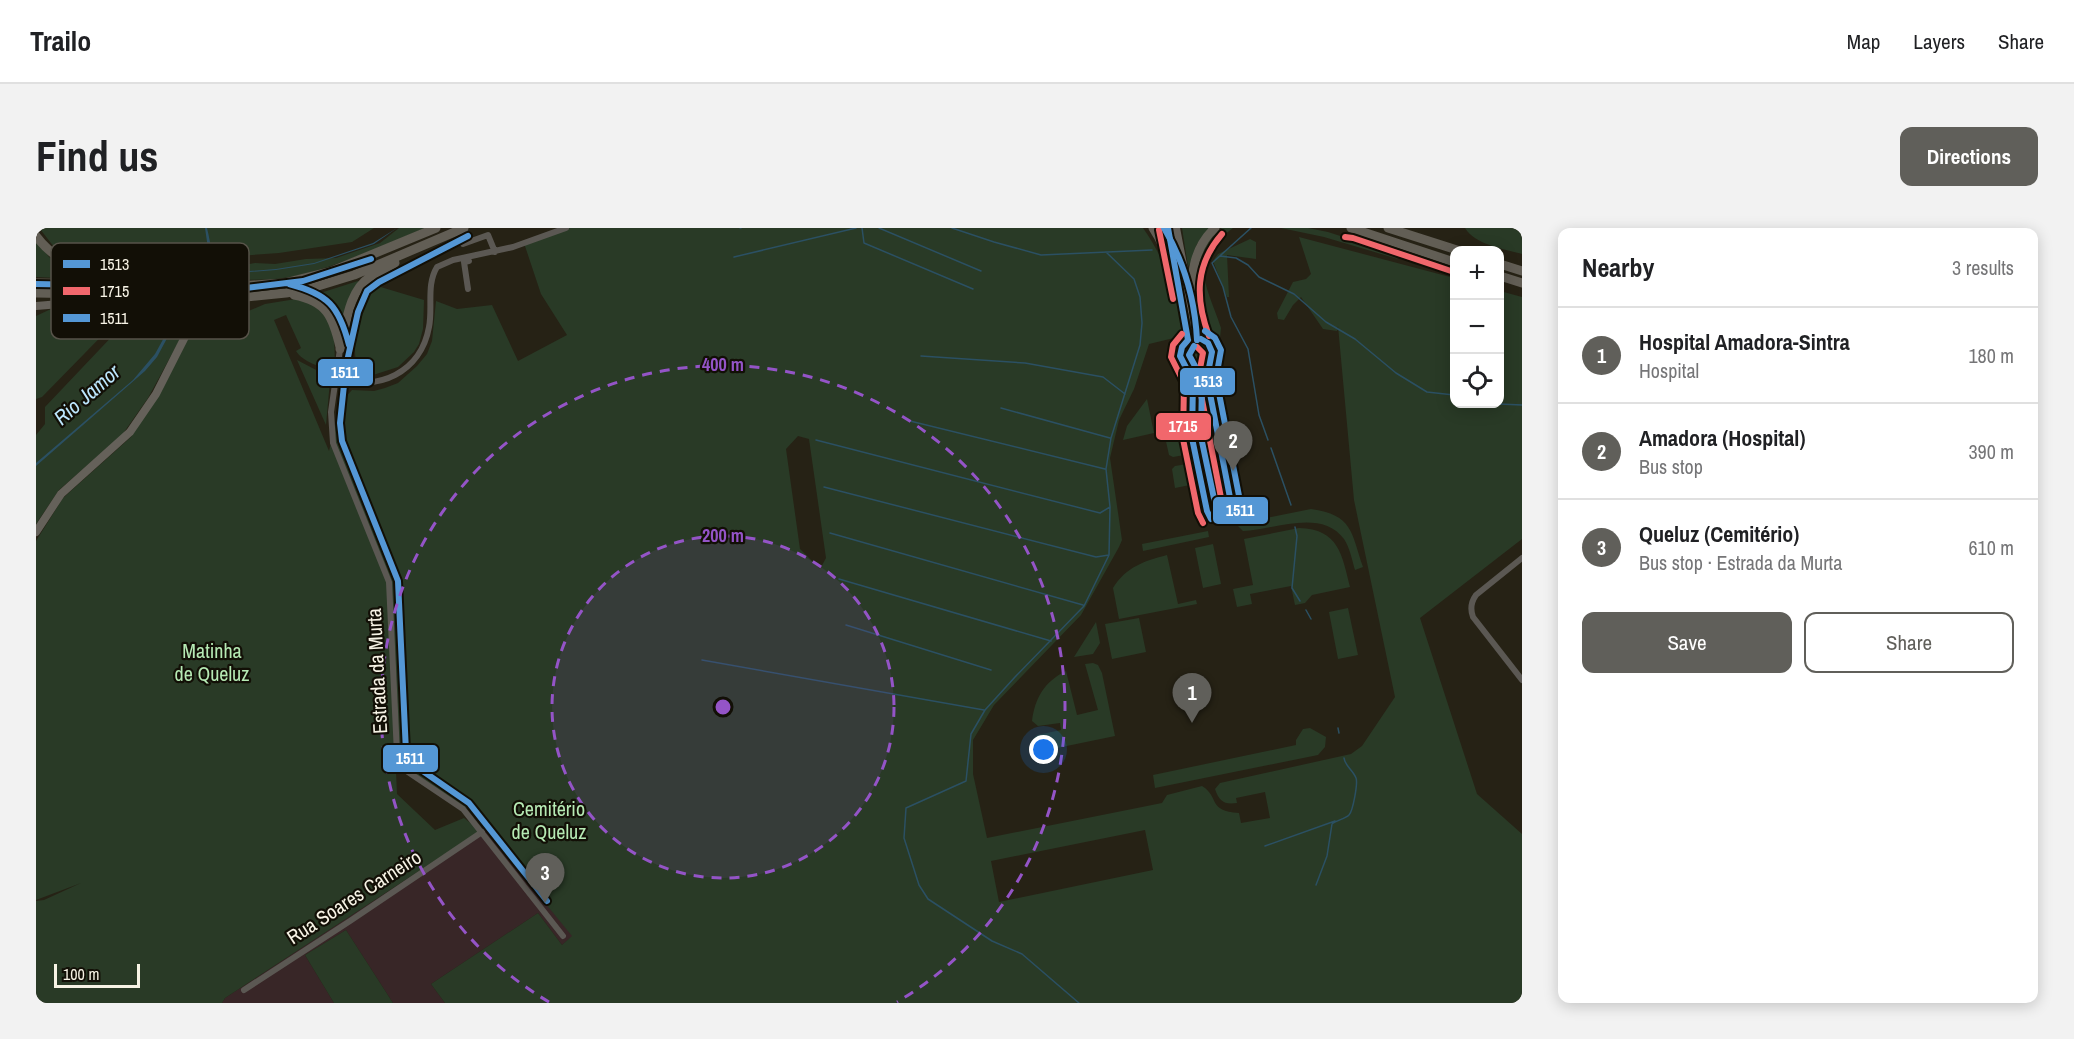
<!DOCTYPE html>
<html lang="en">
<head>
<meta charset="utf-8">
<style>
  body { margin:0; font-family:"Archivo Narrow",sans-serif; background:#f2f2f2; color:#202124 }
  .controls { position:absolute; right:18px; top:18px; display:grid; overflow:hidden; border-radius:12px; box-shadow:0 3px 15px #0003 }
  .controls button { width:54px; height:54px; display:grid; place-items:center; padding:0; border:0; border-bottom:2px solid #e0e0e0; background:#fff; color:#202124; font:30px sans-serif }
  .scale { position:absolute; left:18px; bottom:15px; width:86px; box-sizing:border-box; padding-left:6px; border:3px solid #f7f3e5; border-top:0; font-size:16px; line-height:21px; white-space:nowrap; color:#f7f3e5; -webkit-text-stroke:4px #120f06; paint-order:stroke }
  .you { position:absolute; left:1008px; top:522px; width:21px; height:21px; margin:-15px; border:4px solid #fff; border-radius:50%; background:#1a73e8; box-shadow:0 0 0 9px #1a73e833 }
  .badge { display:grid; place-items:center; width:39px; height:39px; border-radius:50%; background:#605f5a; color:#fff; font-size:20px; font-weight:700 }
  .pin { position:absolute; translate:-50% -50px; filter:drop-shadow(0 2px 3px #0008) }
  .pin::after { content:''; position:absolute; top:32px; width:21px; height:18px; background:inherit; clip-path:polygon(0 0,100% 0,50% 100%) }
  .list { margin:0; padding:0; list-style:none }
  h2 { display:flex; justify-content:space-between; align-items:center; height:78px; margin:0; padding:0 24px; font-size:26px }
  h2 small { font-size:20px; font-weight:400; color:#757577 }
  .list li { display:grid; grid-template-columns:39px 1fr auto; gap:18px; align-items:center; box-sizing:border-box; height:96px; padding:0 24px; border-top:2px solid #e0e0e0 }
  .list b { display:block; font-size:22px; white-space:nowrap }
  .list p { margin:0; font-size:20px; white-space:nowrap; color:#757577 }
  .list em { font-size:20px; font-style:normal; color:#757577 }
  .actions { display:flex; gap:12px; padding:18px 24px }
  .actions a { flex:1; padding:14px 0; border:2px solid #605f5a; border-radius:12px; text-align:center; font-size:21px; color:#605f5a }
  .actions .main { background:#605f5a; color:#fff }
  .icon { flex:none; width:33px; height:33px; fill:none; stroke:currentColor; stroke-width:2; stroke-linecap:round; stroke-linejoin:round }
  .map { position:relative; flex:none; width:1486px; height:775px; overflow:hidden; border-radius:12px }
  header { display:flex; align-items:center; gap:36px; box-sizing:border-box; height:84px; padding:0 30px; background:#fff; border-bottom:2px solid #e0e0e0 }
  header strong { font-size:28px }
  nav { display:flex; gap:33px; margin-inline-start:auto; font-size:21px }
  .intro { display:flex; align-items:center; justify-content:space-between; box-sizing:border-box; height:144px; padding:0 36px }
  h1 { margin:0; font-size:42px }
  .button { padding:15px 27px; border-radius:12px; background:#605f5a; color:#fff; font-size:21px; font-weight:700 }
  main { display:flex; gap:36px; padding:0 36px }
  aside { flex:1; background:#fff; border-radius:12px; box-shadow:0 3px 15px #0003 }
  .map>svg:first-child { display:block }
  .commercial { fill:#382627 }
  .green { fill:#293a26; fill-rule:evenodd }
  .water { fill:#2b5063 }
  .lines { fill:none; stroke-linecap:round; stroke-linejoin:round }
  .stream { stroke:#2b5063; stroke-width:1.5 }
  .minor { stroke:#5b5853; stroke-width:6 }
  .major { stroke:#65615a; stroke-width:8 }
  .highway { stroke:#625e55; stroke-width:9 }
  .bus-1-casing { stroke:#120f06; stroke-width:10 }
  .bus-2-casing { stroke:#120f06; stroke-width:10 }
  .bus-3-casing { stroke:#120f06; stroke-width:10 }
  .bus-1 { stroke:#5497d5; stroke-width:6 }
  .bus-2 { stroke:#f1676c; stroke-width:6 }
  .bus-3 { stroke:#5497d5; stroke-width:6 }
  .ring { fill:none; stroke:#9454c7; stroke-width:3; stroke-dasharray:10 8 }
  .labels { text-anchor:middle; stroke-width:4.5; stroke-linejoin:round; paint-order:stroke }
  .park-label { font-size:20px; fill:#b6eab4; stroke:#120f06 }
  .street-label { font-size:20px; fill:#f7f3e5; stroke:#120f06 }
  .water-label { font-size:21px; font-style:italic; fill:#bde7fe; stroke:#120f06 }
  .key { fill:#120f06; stroke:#575349; stroke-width:1.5 }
  .key-label { font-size:16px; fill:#f7f3e5 }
  .centre { fill:#9454c7; stroke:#120f06; stroke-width:3 }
  .ring-label { font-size:18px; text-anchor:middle; font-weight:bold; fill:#9454c7; stroke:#120f06; stroke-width:4.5; stroke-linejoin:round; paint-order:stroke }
  .line-badge { stroke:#120f06; stroke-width:2 }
  .badge-label { font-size:16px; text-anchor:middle; font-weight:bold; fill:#fff }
</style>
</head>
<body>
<header>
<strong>Trailo</strong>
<nav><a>Map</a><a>Layers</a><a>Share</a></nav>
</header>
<div class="intro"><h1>Find us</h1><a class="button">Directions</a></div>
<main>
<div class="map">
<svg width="1486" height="775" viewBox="0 0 1486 775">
  <rect width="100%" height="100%" fill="#262215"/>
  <!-- commercial -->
  <path class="commercial" d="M447,599L537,708L526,717L502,685L395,756L409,775H357L310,702L269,727L298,775H186L189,770L441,605Z"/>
  <!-- green -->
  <path class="green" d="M3,0H338L316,14L243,25L173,30L161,49C120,47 63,51 28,28C18,21 11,9 3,0Z
    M363,0H389C347,17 304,38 259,48C235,53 209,52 185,51V41L219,35L239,36L270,31L300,30L344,15Z
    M528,0H1107C1130,33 1139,62 1147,101L1142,109L1113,116L1098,161L1083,192L1074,230L1086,312L1083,319L1045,387L958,477L937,512V546L951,610L1126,575L1131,567L1166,558C1184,569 1171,583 1203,585L1205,595L1234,590L1229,564L1200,570L1201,575C1188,577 1183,573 1179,561L1184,555L1315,526L1326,518L1359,469L1318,272L1302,98L1301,103L1287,101L1265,69L1257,77L1248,92L1242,91L1241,85L1257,54L1270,51L1275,46L1263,9L1418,50V176H1464V63L1486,69V311L1384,390L1441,566L1486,606V775H409L395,756L502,685L526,717L536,708L433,582L382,548L370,535L365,523L359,520L361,566L399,602L428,590L446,604L441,605L189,770L186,775H0V673L8,672L45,655L0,672V313L27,270L95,209L142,131L158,98L168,86L197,85L200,89H205L208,85L229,76L260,71L270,73L288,85L298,105L299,138L297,140C285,140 267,134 260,123L265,120L250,87L238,92L293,223L305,174L316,162L338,163L349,160L362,155L381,138L391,126L396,113L400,73L421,81L456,77L482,133L531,107L505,66L488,15ZM762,208L773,211L790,330L784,341L764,321L750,221ZM1109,602L1117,642L963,674L955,633Z
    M1146,0H1175L1161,16L1155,35L1152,38Z
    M1186,0H1197C1151,34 1170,55 1185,100L1184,110L1181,111L1175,109C1164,96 1164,63 1162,46L1160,44C1165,26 1171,12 1186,0Z
    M1245,0H1272L1292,4L1357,25L1362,31L1288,9Z
    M1429,0H1486V26C1469,21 1439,17 1429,0Z
    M1214,11L1220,14V31L1191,27L1193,69H1191L1177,33L1182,26Z
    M0,12L13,29L45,47L46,51L0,49Z
    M322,53L323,54L304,101L297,85L278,67Z
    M338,57L388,72L387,101L383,116L378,124L362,139L334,148L320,140L318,108Z
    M15,81L91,82L6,169L0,171V88Z
    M101,82H139L148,96V104L112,170L86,207L23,262L0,296V207L9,196V179Z
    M1148 127a12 12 0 1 1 24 0a12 12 0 1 1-24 0Z
    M261,132L286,145L294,153L290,197Z
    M1162,148H1164L1174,194L1160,196Z
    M1111,171L1118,205L1087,212L1091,198Z
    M1150,195V208L1154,226L1137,229L1133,227L1127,200Z
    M1151,236L1156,240L1159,256L1139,260L1136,241L1139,238Z
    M1175,242L1183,245L1190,277L1187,284L1179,286L1174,280L1169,248Z
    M1275,281C1317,287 1315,304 1327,339L1319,342C1316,332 1314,320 1308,311C1285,280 1238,302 1207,303L1200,296Z
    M1263,300C1303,301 1306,327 1314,359L1276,367L1269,375L1259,377L1255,358L1214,366L1216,376L1201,379L1197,361L1217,357L1208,311Z
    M1172,303L1173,309L1107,323L1106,316Z
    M1177,316L1185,356L1167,360L1159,320Z
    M1131,327L1142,376L1160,372L1161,376L1083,391L1077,360C1090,339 1108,333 1131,327Z
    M1312,380L1322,427L1302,431L1293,384Z
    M1103,390L1110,424L1076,431L1069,396Z
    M1060,394L1064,415L1057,426L1038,429Z
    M1057,435L1062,437L1066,445L1079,508L1021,520L1022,527C1004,530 1002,529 997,511L1001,507L1025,502L1024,495L1002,498L996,493C999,470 1008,454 1030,443L1041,487L1062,482L1049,436Z
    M1274,500L1290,509L1289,519L1282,527L1119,560L1117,547L1260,517V512L1267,501Z
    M310,702L357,775H298L269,727Z"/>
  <!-- water -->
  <path class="water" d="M169,0H171C175,16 177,30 173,46L240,41L278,35L337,15L361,0L338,16L278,36L240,42L175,47L167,50L174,34Z
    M141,86L143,88L121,129L109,143L0,238V235L97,152L119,126Z"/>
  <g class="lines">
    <!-- stream -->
    <path class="stream" d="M704,0H705
      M826,0L828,15L937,61
      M843,0L945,43
      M916,0L958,14L1005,27L1116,22
      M1215,0L1176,35L1187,59L1195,89L1212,121L1223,187L1232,212
      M1184,28L1200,30L1212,37L1223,49L1258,66L1290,94L1319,111L1360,145L1391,164L1418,167
      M698,29L820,0
      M885,128L989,135L1067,149L1089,166
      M1463,176L1486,177
      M965,180L1074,210
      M874,193L1069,241
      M780,212L1064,285L1074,279
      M1235,220L1255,277
      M788,259L1060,329L1073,327
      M1259,299L1261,308L1256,360L1264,373
      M794,305L1047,377
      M803,351L1015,413
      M1270,382L1275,391
      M810,397L955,442
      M666,432L948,482
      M1302,500L1303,505
      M1229,618L1299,593
      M1280,657L1291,628L1296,596C1301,592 1309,591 1313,587C1317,583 1322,555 1320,550C1317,542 1309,538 1308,530
      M1043,775L986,726L956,713L892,671L883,657L868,610L870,580L930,553L935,506L949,482L979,449L1048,378L1073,327L1074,279L1070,241L1075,210L1104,117L1106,95L1104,69L1098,51L1070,24"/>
    <!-- minor -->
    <path class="minor" d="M427,16L452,7L459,24
      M432,61L428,34L433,33
      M304,121L295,184L297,215L353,354L361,526L364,533L372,544L427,581L527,708
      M301,149C342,165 385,144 393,99C397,79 390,57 401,39L417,32L477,19L530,0
      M1486,330L1440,367C1435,374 1434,381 1437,389L1486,452
      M208,762L314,693L446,604"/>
    <!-- major -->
    <path class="major" d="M1132,0L1143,55L1152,112
      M1140,0L1159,99L1165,111
      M0,78L24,76L125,77L143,80L150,85L152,99L150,107L120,166L94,204L25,266L0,304
      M1144 126a16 16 0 1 1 32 0a16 16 0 1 1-32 0Z"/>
    <!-- highway -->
    <path class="highway" d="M1117,0L1123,10L1143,55
      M1315,0L1418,34
      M1352,0L1421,22
      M0,8C21,36 50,45 83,51
      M1464,36L1486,43
      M1464,48L1486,55
      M0,55L203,58L248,55L296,43L400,0
      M0,65L210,69L250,65L269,62L318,47L428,0
      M258,67C291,73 297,89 304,119
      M1154,71C1156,44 1158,19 1179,0
      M304,121C310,98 312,63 334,49C342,44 351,40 359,35"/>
    <defs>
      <path id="bus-1" d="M1132,0L1152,112
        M1165,111L1172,115L1176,124L1171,150L1196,280L1194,289
        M1152,112L1146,119L1144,128L1157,153L1156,210L1171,283L1175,291"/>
      <path id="bus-2" d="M1123,2L1137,71
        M1309,9L1317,10L1415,43
        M1146,106L1137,117L1135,129L1148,155L1147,211L1162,285L1167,295
        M1173,108C1159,70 1159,37 1186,6
        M1161,119L1167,125L1162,151L1187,280L1185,287"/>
      <path id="bus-3" d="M1128,0C1148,34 1159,72 1161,112
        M432,8L343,54L331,63L322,84L310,138L304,195L306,213L362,353L370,524L378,537L433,575L511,673
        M0,56L210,60L267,53L335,31
        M253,56C292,66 303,78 313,117
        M1169,103L1179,110L1185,122L1180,150L1205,278L1203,291
        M1158,118L1153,127L1166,151L1165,209L1180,280L1183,287"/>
    </defs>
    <!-- bus-1 casing -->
    <use href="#bus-1" class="bus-1-casing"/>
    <!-- bus-2 casing -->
    <use href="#bus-2" class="bus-2-casing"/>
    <!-- bus-3 casing -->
    <use href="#bus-3" class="bus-3-casing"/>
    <!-- bus-1 -->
    <use href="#bus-1" class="bus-1"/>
    <!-- bus-2 -->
    <use href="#bus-2" class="bus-2"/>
    <!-- bus-3 -->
    <use href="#bus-3" class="bus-3"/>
  </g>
  <!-- distance rings -->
  <circle cx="687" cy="479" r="171" fill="#9454c7" fill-opacity=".12"/>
  <g class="ring">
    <circle cx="687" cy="479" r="171"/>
    <path d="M513 774A342 342 0 1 1 861 774"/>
  </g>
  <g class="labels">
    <!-- park labels -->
    <g class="park-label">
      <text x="176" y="430">Matinha<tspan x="176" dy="23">de Queluz</tspan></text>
      <text x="513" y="588">Cemitério<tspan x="513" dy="23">de Queluz</tspan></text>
    </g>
    <!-- street labels -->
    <g class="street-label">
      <text transform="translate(341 443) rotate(-93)" y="7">Estrada da Murta</text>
      <text transform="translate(318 669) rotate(-33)" y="7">Rua Soares Carneiro</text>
    </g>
    <!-- water labels -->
    <g class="water-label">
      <text transform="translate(51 167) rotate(-41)" y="7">Rio Jamor</text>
    </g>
  </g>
  <!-- legend -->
  <rect x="15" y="15" width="198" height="96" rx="9" class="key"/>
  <rect x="27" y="32" width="27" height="8" fill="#5497d5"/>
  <rect x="27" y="59" width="27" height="8" fill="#f1676c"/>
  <rect x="27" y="86" width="27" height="8" fill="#5497d5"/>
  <g class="key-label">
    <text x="64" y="42">1513</text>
    <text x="64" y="69">1715</text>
    <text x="64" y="96">1511</text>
  </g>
  <circle cx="687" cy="479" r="9" class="centre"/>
  <g class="ring-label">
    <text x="687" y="143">400 m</text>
    <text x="687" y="314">200 m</text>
  </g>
  <g class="line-badge">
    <rect x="281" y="130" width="57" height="29" rx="6" fill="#5497d5"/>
    <rect x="1143" y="139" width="57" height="29" rx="6" fill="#5497d5"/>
    <rect x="1119" y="184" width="57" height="29" rx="6" fill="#f1676c"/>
    <rect x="1176" y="268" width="57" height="29" rx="6" fill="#5497d5"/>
    <rect x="346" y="516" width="57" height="29" rx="6" fill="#5497d5"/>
  </g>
  <g class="badge-label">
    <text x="309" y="150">1511</text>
    <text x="1172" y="159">1513</text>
    <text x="1147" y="204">1715</text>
    <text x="1204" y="288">1511</text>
    <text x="374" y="536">1511</text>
  </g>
</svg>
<div class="controls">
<button>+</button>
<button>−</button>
<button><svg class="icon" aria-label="locate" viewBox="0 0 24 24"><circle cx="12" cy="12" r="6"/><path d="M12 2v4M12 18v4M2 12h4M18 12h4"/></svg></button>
</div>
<div class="scale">100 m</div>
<div class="you"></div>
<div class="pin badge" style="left:1156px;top:495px">1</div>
<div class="pin badge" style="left:1197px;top:243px">2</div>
<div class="pin badge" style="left:509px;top:675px">3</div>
</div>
<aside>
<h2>Nearby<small>3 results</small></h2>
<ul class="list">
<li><span class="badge">1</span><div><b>Hospital Amadora-Sintra</b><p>Hospital</p></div><em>180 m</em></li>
<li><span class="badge">2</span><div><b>Amadora (Hospital)</b><p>Bus stop</p></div><em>390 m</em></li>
<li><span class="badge">3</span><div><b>Queluz (Cemitério)</b><p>Bus stop · Estrada da Murta</p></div><em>610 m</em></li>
</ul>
<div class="actions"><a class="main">Save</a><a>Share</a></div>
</aside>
</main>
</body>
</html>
